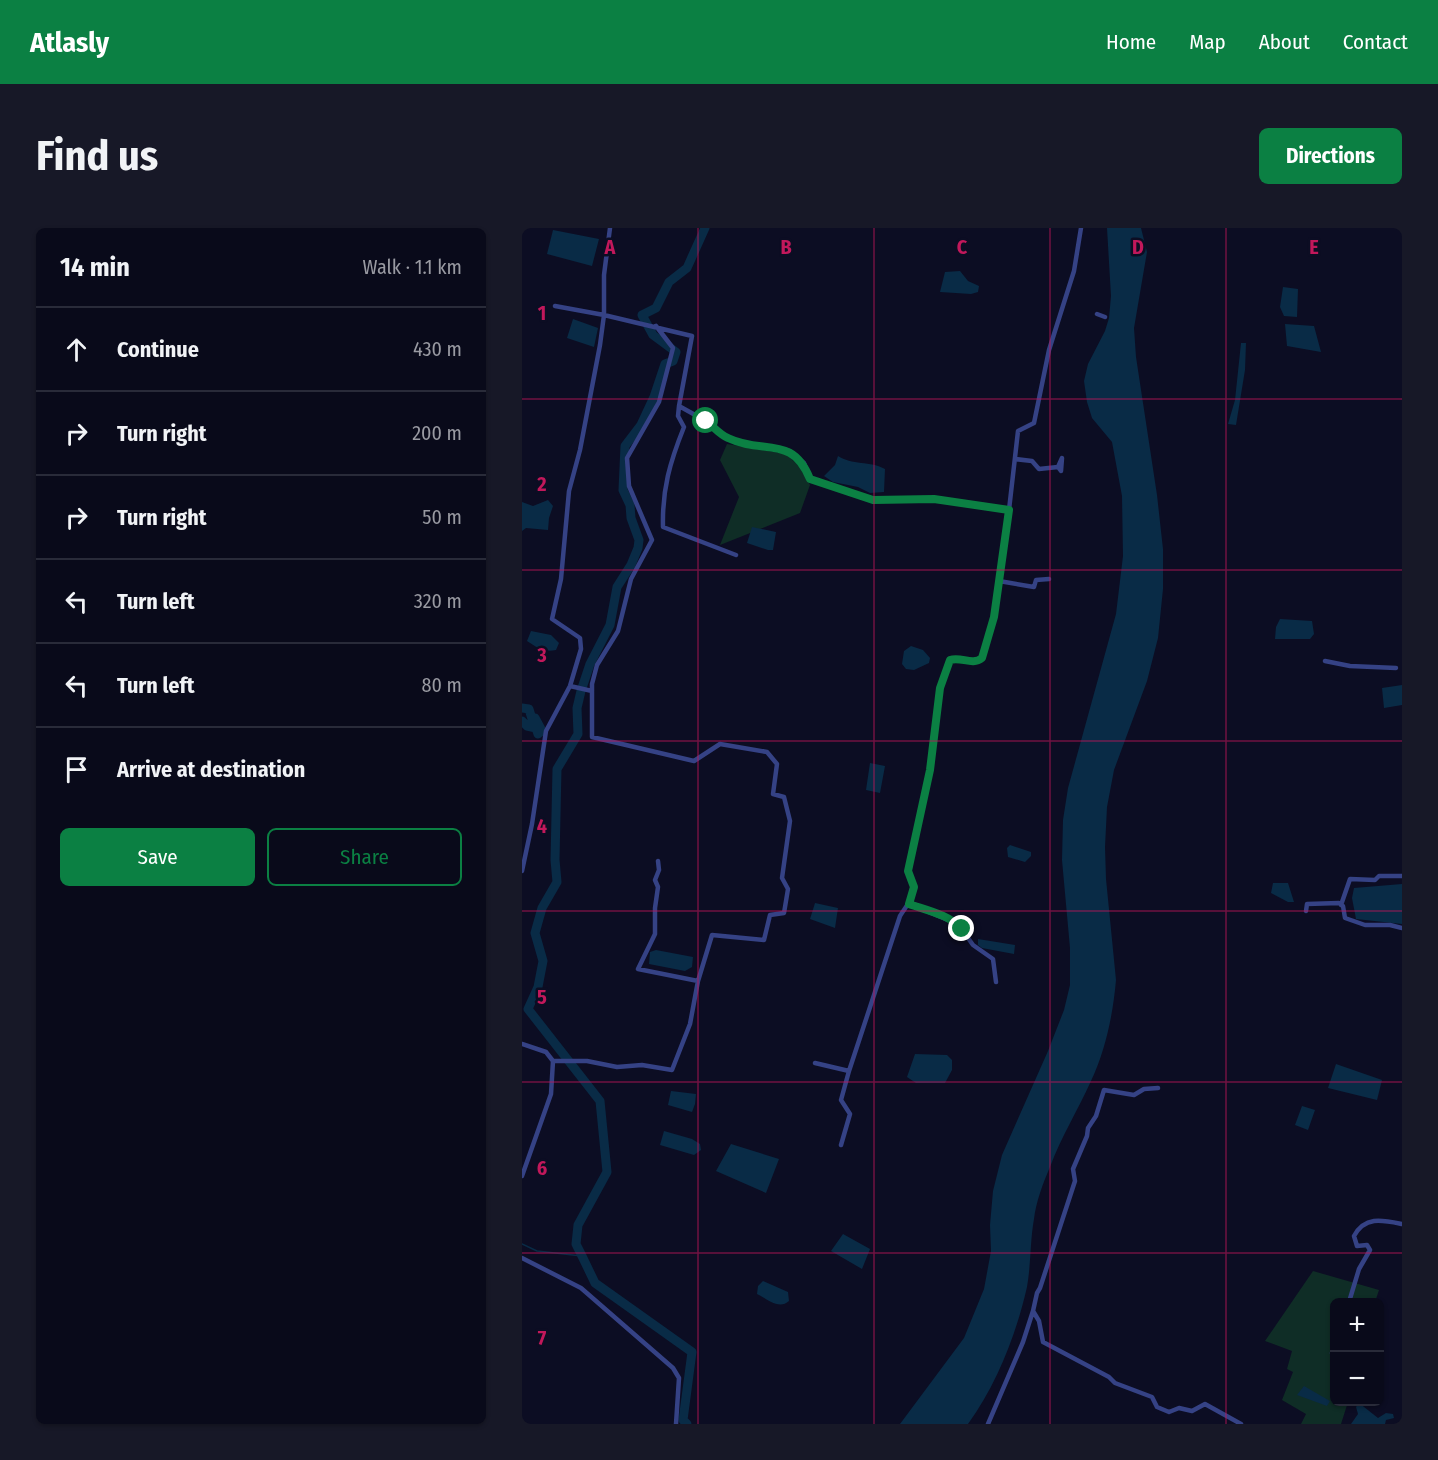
<!DOCTYPE html>
<html lang="en">
<head>
<meta charset="utf-8">
<style>
  body { margin:0; font-family:"Fira Sans Condensed",sans-serif; background:#171827; color:#f1f3f6 }
  .controls { position:absolute; right:18px; bottom:18px; display:grid; overflow:hidden; border-radius:9px; box-shadow:0 2px 4px #0004 }
  .controls button { width:54px; height:54px; display:grid; place-items:center; padding:0; border:0; border-bottom:2px solid #292b39; background:#090a1a; color:#f1f3f6; font:30px sans-serif }
  .stop { position:absolute; width:18px; height:18px; margin:-14px; border:4px solid #0b8043; border-radius:50%; background:#fff }
  .stop.end { background:#0b8043; border-color:#fff; box-shadow:0 2px 6px #0008 }
  .list { margin:0; padding:0; list-style:none }
  h2 { display:flex; justify-content:space-between; align-items:center; height:78px; margin:0; padding:0 24px; font-size:26px }
  h2 small { font-size:20px; font-weight:400; color:#999aa2 }
  .list li { display:grid; grid-template-columns:39px 1fr auto; gap:18px; align-items:center; box-sizing:border-box; height:84px; padding:0 24px; border-top:2px solid #292b39 }
  .list b { display:block; font-size:22px; white-space:nowrap }
  .list em { font-size:20px; font-style:normal; color:#999aa2 }
  .actions { display:flex; gap:12px; padding:18px 24px }
  .actions a { flex:1; padding:14px 0; border:2px solid #0b8043; border-radius:9px; text-align:center; font-size:21px; color:#0b8043 }
  .actions .main { background:#0b8043; color:#fff }
  .icon { flex:none; width:33px; height:33px; fill:none; stroke:currentColor; stroke-width:2; stroke-linecap:round; stroke-linejoin:round }
  .map { position:relative; flex:none; width:880px; height:1196px; overflow:hidden; border-radius:9px }
  header { display:flex; align-items:center; gap:36px; box-sizing:border-box; height:84px; padding:0 30px; background:#0b8043; color:#fff }
  header strong { font-size:28px }
  nav { display:flex; gap:33px; margin-inline-start:auto; font-size:21px }
  .intro { display:flex; align-items:center; justify-content:space-between; box-sizing:border-box; height:144px; padding:0 36px }
  h1 { margin:0; font-size:42px }
  .button { padding:15px 27px; border-radius:9px; background:#0b8043; color:#fff; font-size:21px; font-weight:700 }
  main { display:flex; gap:36px; padding:0 36px }
  aside { flex:1; background:#090a1a; border-radius:9px; box-shadow:0 2px 4px #0004 }
  .map>svg:first-child { display:block }
  .green { fill:#0f2d26 }
  .water { fill:#092b46 }
  .lines { fill:none; stroke-linecap:round; stroke-linejoin:round }
  .stream { stroke:#092b46; stroke-width:1.5 }
  .river { stroke:#092b46; stroke-width:9 }
  .street { stroke:#354285; stroke-width:4.5 }
  .route { stroke:#0b8043; stroke-width:8 }
  .grid { fill:none; stroke:#c2185b; stroke-width:1.5; stroke-opacity:0.55 }
  .grid-label { font-size:20px; text-anchor:middle; font-weight:bold; fill:#c2185b; stroke:#0c0d23; stroke-width:5; stroke-linejoin:round; paint-order:stroke }
</style>
</head>
<body>
<header>
<strong>Atlasly</strong>
<nav><a>Home</a><a>Map</a><a>About</a><a>Contact</a></nav>
</header>
<div class="intro"><h1>Find us</h1><a class="button">Directions</a></div>
<main>
<aside>
<h2>14 min<small>Walk · 1.1 km</small></h2>
<ul class="list">
<li><svg class="icon" aria-label="ahead" viewBox="0 0 24 24"><path d="M12 20V5M6 11l6-6 6 6"/></svg><div><b>Continue</b></div><em>430 m</em></li>
<li><svg class="icon" aria-label="right" viewBox="0 0 24 24"><path d="M7 20v-9h11M14 6l5 5-5 5"/></svg><div><b>Turn right</b></div><em>200 m</em></li>
<li><svg class="icon" aria-label="right" viewBox="0 0 24 24"><path d="M7 20v-9h11M14 6l5 5-5 5"/></svg><div><b>Turn right</b></div><em>50 m</em></li>
<li><svg class="icon" aria-label="left" viewBox="0 0 24 24"><path d="M17 20v-9H6M10 6l-5 5 5 5"/></svg><div><b>Turn left</b></div><em>320 m</em></li>
<li><svg class="icon" aria-label="left" viewBox="0 0 24 24"><path d="M17 20v-9H6M10 6l-5 5 5 5"/></svg><div><b>Turn left</b></div><em>80 m</em></li>
<li><svg class="icon" aria-label="arrive" viewBox="0 0 24 24"><path d="M6 21V4h12l-3 4 3 4H6"/></svg><div><b>Arrive at destination</b></div></li>
</ul>
<div class="actions"><a class="main">Save</a><a>Share</a></div>
</aside>
<div class="map">
<svg width="880" height="1196" viewBox="0 0 880 1196">
  <rect width="100%" height="100%" fill="#0c0d23"/>
  <!-- green -->
  <path class="green" d="M205,216L264,226L280,241L288,257L278,285L198,317L217,269L198,232Z
    M791,1043L857,1062L853,1074H812V1174H826L819,1196H779L784,1186L760,1172L771,1144L765,1141L770,1123L743,1113Z"/>
  <!-- water -->
  <path class="water" d="M585,0H619L625,24L612,100L614,129L635,267L641,321V361L636,410L625,453L592,542L585,579L583,619L584,651L594,752C591,786 584,821 569,853C556,882 539,909 528,939C521,955 514,974 512,991C508,1013 509,1037 505,1059C494,1107 475,1156 446,1196H378L442,1110L462,1061L469,1023L468,997L471,963L480,927L526,823L542,782L548,757V720L540,632L541,592L546,560L594,386L601,328L600,268L590,214L570,190L565,174L562,153L566,136L583,103L587,90L589,68Z
    M31,2L77,11L70,38L25,26Z
    M438,43L446,53L457,58L456,64L449,66L418,64L423,44Z
    M761,59L776,61L775,89L762,88L758,79Z
    M51,91L76,100L72,119L45,110Z
    M763,96L792,98L799,124L765,118Z
    M719,115H724L723,142L714,197L706,196L713,172Z
    M316,228C329,237 349,233 363,241L362,264L348,265L336,259L311,254L302,248L313,237Z
    M26,272L31,278L27,290L26,302L4,300L0,303V274L11,278Z
    M230,299L254,304L251,322H246L225,315Z
    M758,391L790,393L792,406L788,411H753L754,399Z
    M9,403L29,407L37,415L34,422C22,425 14,419 5,413Z
    M389,418L401,422L408,430L407,435L392,442L384,441L380,436L382,423Z
    M880,457V477L862,480L860,460Z
    M348,535L363,538L358,565L344,562Z
    M488,617L509,624V628L503,634L486,629L485,620Z
    M751,655H766L772,674H766L749,665Z
    M880,656V696L834,691L830,670L832,660Z
    M293,675L316,680L313,700L288,691Z
    M456,711L493,717L492,726L460,720L456,717Z
    M134,722L171,729L170,739L163,743L127,736L128,724Z
    M393,826L425,827L430,832V842L423,855H394L385,849Z
    M814,836L860,852L855,872L806,860Z
    M149,863L174,866L173,876L170,884L146,877Z
    M780,878L793,882L786,902L773,897Z
    M142,903L170,911L178,916L179,922L172,927L138,917Z
    M209,916L257,931L244,965L194,943Z
    M321,1006L348,1021L340,1041L309,1023Z
    M241,1053L266,1064L267,1073C257,1082 245,1071 235,1066L236,1058Z
    M782,1158L808,1173L805,1178L775,1167Z
    M837,1175L856,1190L864,1185L871,1186L872,1190L864,1192L863,1196H829L836,1186L834,1179Z"/>
  <g class="lines">
    <!-- stream -->
    <path class="stream" d="M0,1016L15,1023L60,1028"/>
    <!-- river -->
    <path class="river" d="M0,480L7,481L10,491L13,490L20,503L16,506
      M0,493L5,498L14,500L16,506
      M165,1196L161,1192L170,1124L73,1055L60,1028L54,1016L56,997L85,944L78,873L6,781L16,759L21,733L13,705L20,680L35,654L33,632L35,541L56,506L55,480L59,463L68,436L88,397L95,359L109,337L116,320L117,312L109,290L108,277L101,262L103,218L119,197L132,169L143,136L151,133L154,124L131,107L120,87L134,80L147,54L165,40L183,0"/>
    <!-- street -->
    <path class="street" d="M88,0L82,47V87L170,108L157,178L184,193L205,210L220,215L267,223L282,235L288,251L350,271H412L487,282
      M575,86L583,89
      M157,178L156,188L162,199C148,234 140,261 141,299L214,327
      M493,231L510,233L517,241L536,239L540,230L539,243L536,239
      M477,353L512,359L514,352L527,351
      M803,433L828,438L874,440
      M48,458L70,463
      M136,633L137,642L133,652L136,659L133,680V706L116,741L176,753
      M0,643L10,596L24,503L48,458L59,421L58,410L30,391L39,351L47,263L58,222L78,117L82,87L33,78
      M387,676L436,696L451,717L471,731L474,754
      M819,677L828,651L853,652L857,648H880
      M784,683L785,676L817,675L821,678L823,690L843,697H868L880,700
      M0,816L24,824L31,833H65L95,839L120,837L150,842L168,796L176,753L190,707L242,712L248,687L262,685L266,661L260,650L268,593L262,569L251,566L255,536L245,524L198,516L172,533L70,509V456L75,437L96,403L109,351L130,312L107,258L105,230L137,174L151,120L134,98
      M293,835L327,843
      M636,860L622,861L612,867L582,862L574,888L566,900L565,908L551,941L553,953L518,1060L515,1065L511,1083L517,1093L521,1114L587,1149L593,1155L630,1169L635,1179L647,1184L657,1180L670,1183L683,1176L719,1196
      M319,917L328,886L319,872L327,843L378,688C391,668 396,667 386,643L408,542L418,460L427,432C438,428 450,438 460,430L472,389L487,282L496,203L512,195L527,122L552,43L559,0
      M0,948L29,866L31,833
      M0,1030L59,1060L151,1140L157,1150L154,1196
      M827,1074L837,1041L848,1022L845,1017L835,1018L832,1008C843,988 860,992 880,996
      M810,1125L812,1117
      M466,1196L501,1114L511,1083"/>
  </g>
  <g class="lines">
    <!-- route -->
    <path class="route" d="M184,193C191,198 198,207 206,210C241,227 270,206 288,251L351,272L412,271L487,282L472,389L460,430C450,438 439,428 428,432L418,460L408,542L386,643L392,659L387,676C404,682 428,687 440,701"/>
  </g>
  <!-- grid -->
  <path class="grid" d="M176,0V1196M352,0V1196M528,0V1196M704,0V1196M0,171H880M0,342H880M0,513H880M0,683H880M0,854H880M0,1025H880"/>
  <g class="grid-label">
    <text x="88" y="26">A</text>
    <text x="264" y="26">B</text>
    <text x="440" y="26">C</text>
    <text x="616" y="26">D</text>
    <text x="792" y="26">E</text>
    <text x="20" y="92">1</text>
    <text x="20" y="263">2</text>
    <text x="20" y="434">3</text>
    <text x="20" y="605">4</text>
    <text x="20" y="776">5</text>
    <text x="20" y="947">6</text>
    <text x="20" y="1117">7</text>
  </g>
</svg>
<div class="controls">
<button>+</button>
<button>−</button>
</div>
<div class="stop" style="left:184px;top:193px"></div>
<div class="stop end" style="left:440px;top:701px"></div>
</div>
</main>
</body>
</html>
